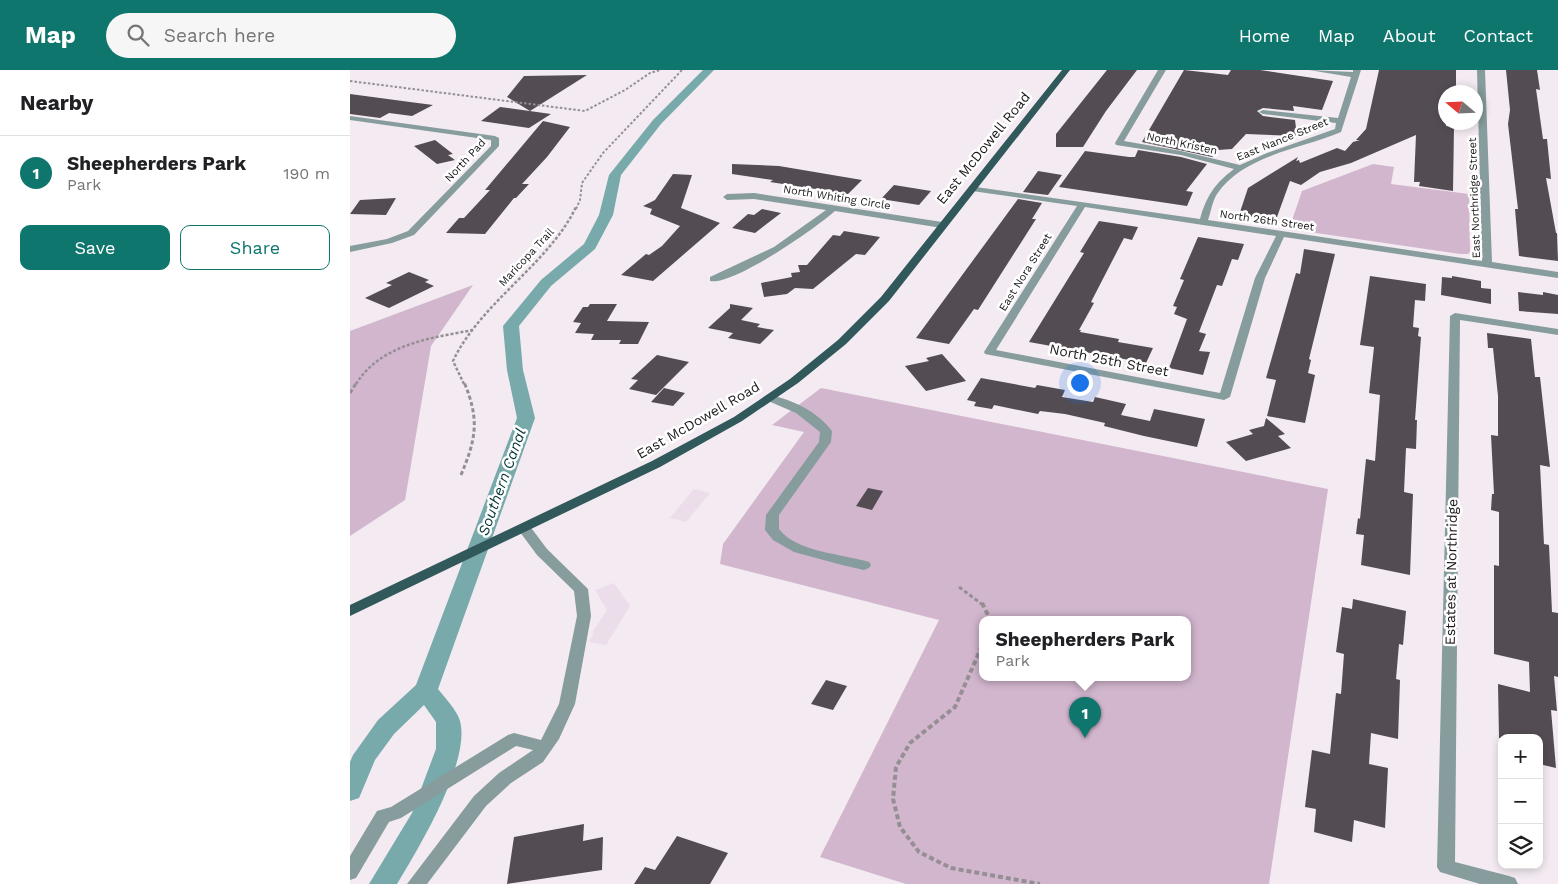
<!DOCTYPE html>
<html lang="en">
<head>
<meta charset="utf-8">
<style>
  body { margin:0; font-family:"Work Sans",sans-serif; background:#f6f6f6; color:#202124 }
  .controls { position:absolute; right:15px; bottom:15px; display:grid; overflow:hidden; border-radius:10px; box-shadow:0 2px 8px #0003 }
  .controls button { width:45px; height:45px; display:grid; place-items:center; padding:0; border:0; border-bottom:1px solid #e0e0e0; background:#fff; color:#202124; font:25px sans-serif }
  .compass { position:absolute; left:1088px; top:15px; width:45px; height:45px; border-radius:50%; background:#fff; box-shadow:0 2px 8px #0003; rotate:289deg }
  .you { position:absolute; left:729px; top:312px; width:18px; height:18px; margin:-12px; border:4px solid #fff; border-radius:50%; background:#1a73e8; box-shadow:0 0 0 8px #1a73e833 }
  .badge { display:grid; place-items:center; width:32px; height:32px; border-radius:50%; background:#0f766e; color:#fff; font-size:16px; font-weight:700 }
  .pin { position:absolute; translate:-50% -41px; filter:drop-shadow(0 1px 2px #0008) }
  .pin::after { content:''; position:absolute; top:26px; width:18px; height:15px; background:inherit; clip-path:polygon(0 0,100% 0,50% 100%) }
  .popup { position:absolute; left:629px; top:546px; width:212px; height:65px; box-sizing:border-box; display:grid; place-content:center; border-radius:10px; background:#fff; filter:drop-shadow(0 1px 4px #0005); font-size:16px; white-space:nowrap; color:#757577 }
  .popup b { font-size:19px; color:#202124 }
  .popup::after { content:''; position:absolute; left:50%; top:100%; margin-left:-10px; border:10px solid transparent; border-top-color:#fff }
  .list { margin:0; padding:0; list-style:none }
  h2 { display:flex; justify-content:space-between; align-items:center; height:65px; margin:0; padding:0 20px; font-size:21px }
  h2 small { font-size:16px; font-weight:400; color:#757577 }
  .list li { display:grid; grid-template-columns:32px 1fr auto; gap:15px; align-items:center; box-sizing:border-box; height:75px; padding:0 20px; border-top:1px solid #e0e0e0 }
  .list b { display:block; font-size:19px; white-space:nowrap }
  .list p { margin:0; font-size:16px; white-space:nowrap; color:#757577 }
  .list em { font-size:16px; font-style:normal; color:#757577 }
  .actions { display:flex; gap:10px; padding:15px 20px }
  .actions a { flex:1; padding:11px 0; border:1px solid #0f766e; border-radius:10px; text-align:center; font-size:18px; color:#0f766e }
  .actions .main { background:#0f766e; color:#fff }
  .icon { flex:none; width:28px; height:28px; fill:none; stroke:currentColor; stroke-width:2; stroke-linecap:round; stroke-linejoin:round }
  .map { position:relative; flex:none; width:1208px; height:814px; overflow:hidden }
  header { display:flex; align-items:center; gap:30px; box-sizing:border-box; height:70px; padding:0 25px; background:#0f766e; color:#fff }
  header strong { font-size:24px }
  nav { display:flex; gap:28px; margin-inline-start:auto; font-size:18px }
  .search { width:350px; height:45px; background:#f6f6f6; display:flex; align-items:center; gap:12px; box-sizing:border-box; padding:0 18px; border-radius:28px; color:#757577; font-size:19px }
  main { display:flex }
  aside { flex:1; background:#fff }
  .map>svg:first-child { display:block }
  .built { fill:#ebdde9 }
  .green { fill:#d2b6ce; fill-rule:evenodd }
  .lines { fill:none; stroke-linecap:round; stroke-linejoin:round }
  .canal { fill:#78a9ab; fill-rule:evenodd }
  .building { fill:#534c52 }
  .path-far3 { stroke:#958f94; stroke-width:2; stroke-dasharray:2.5 2; stroke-linecap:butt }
  .path-far2 { stroke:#958f94; stroke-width:2.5; stroke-dasharray:3 2; stroke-linecap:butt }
  .path-far1 { stroke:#958f94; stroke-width:3; stroke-dasharray:4 2.5; stroke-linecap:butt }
  .path { stroke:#958f94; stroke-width:4; stroke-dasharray:5 3; stroke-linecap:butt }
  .minor { fill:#879c9c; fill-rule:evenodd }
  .major { fill:#31585a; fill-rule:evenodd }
  .labels { text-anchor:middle; stroke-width:5; stroke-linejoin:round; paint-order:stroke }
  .far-street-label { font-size:11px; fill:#191618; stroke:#fff }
  .street-label { font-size:14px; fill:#191618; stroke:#fff }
  .water-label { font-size:15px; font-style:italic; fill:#033537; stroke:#fff }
</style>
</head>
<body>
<header>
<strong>Map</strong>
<div class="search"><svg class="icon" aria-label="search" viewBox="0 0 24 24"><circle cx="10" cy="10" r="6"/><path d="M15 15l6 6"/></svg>Search here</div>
<nav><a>Home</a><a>Map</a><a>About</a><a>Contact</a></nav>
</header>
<main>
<aside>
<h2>Nearby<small></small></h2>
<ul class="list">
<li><span class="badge">1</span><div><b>Sheepherders Park</b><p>Park</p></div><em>190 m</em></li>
</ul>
<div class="actions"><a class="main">Save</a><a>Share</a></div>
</aside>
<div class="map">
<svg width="1208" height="814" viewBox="0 0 1208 814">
  <rect width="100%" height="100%" fill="#f3ebf1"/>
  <!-- built -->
  <path class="built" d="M344,419L360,423L336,452L320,448Z
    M264,513L280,536L256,575L239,572L244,563H242L257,540L245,520Z"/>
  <!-- green -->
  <path class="green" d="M1023,94L1044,97L1041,114L1119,124L1120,182L1118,184H1110L939,159L952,121Z
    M123,215L81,276L55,430L0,466V261Z
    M471,318L978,419L919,814H556L470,787L589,550L370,494L373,474L454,362L422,355ZM632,549H838V607H632Z"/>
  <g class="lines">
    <!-- canal -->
    <path class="canal" d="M353,0H364L311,54L271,105L263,145L245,179L201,216L169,256L173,300L185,348L88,619C95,628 107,640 110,651C121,692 68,779 47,814H19L62,743L86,679V652L74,635L44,664L25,690L9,728L0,731V692L3,685L28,650L66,615L167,348L157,300L153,256L191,210L234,174L249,145L259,105L303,50Z"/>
  </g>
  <!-- building -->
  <path class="building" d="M757,0H787L756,41L733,77H706V64Z
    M834,0L878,5L881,0H910L983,11L972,40L943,36L944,41L913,38L907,41L913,46L945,50L947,66L896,64L882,79L868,80L862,87L792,72Z
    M1029,0H1106V18L1102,17L1101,22H1096V56L1104,57L1103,121L1069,116L1070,112H1064L1066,65L1001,93L970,102L951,115L940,111L927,147L922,146L920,150L889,145L898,118L948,87L946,91L949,90L950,93L987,78L995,81L1003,72L1010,70H1006L1016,59Z
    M1156,0H1187L1190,20L1186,19L1193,69H1197L1201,109L1196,108L1206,163H1207L1208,191L1169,186L1165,139H1168L1158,54L1160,40Z
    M237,5L180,41L157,27L174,6Z
    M0,24L60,32L83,35L62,46L39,43L30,48L0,44Z
    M150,37L201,44L179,58L131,51Z
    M193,51L220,57L197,87L172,114H179L166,128H164L135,164L96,163L109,148H114L140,120H135Z
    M85,70L103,84L98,85L105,90L87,94L64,76Z
    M788,80L831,87L857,94L836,121L843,122L837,136L709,117L735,81L779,87H785Z
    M382,94L429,96L512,110L498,124L420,112L423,110L382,104Z
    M688,101L712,105L698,125L673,122Z
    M323,104L342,105L331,138L370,153L303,211L271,205L296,184L299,185L312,176L330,156L300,144L302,139L293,136L305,130Z
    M544,115L581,121L569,135L531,129Z
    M46,128L36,145L0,144L10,130Z
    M668,129L692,133L682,149H686L628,240L624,239L599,274L566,268Z
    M412,139L431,143L405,163L382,158L398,144L404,145Z
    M749,151L788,157L782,170L774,168L741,232L744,233L729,260H731L730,262L769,269L768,272L803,278L796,293L679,272L734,183L730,182Z
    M494,161L530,167L515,185L506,184L463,219L445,218L437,224L414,227L411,213L442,207L441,203L450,202L448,195H457L483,165L490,166Z
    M848,167L894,174L888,190L882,189L872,216L867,215L849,262L856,264L849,281L860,282L853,305L819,298L837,249L824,244L827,237L823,236L834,210L830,209Z
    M954,179L985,184L959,289L961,290L958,303L965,305L955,353L917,346L926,310L916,308L946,203L950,204Z
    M59,202L79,210L75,212L84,216L39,238L15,228L42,215L36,213Z
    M1020,206L1076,214L1075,231L1065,230L1063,257L1069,258L1068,266L1071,267L1065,350H1067L1066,379L1056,378L1054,422L1063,424L1060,505L1011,495L1014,465L1006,464L1008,448L1010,449L1016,389L1025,391L1030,325L1019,323L1024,277L1010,275Z
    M1102,206L1131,211V218L1141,219V234L1091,225L1092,207L1102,208Z
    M1168,222L1193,225V222L1208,225V244L1169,241Z
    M240,234H267L257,251L299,252L288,274H269L271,270H241L244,264L225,263L231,253L223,252L233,237H238Z
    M380,234L403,238L391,250L410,254L407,257L424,260L410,274L378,268L383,263L358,258L380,238Z
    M1137,263L1181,269L1185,307H1190L1200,397L1190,395L1194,474L1199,475L1202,542L1208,543V607L1204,606L1207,641L1201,640L1206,698L1189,694V668H1149L1148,614L1180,622L1179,592L1144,584V495L1149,496V442L1141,440L1142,424H1144L1141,365L1148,366V326L1143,278H1138Z
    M592,284L616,311L576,321L555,296L579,291L576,288Z
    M307,285L339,292L306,325L279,319L288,310L281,309Z
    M631,308L685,318L687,315L715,320L712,327L743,332L745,327L776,334L771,345L800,351L804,339L855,349L847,377L794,366L754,356L755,353L715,344L690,341L688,344L644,335L642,339L624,336L626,332L617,330Z
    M314,318L335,323L323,336L301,332Z
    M916,348L935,364L928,366L941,378L896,391L876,372L903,364L899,360L914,356Z
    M518,418L533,421L522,440L506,436Z
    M1003,529L1056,541L1053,575L1049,574L1046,609L1050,610L1048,669L1021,663L1019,694L1038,698L1035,758L1004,750L1002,772L964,762L966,739L955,737L962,680L980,684L986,623L991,624L994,584L986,582L992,537L1002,539Z
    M476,610L497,616L483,640L461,634Z
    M234,754L233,771L253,767L252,800L157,814L164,767Z
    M327,766L378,783L360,814H284L295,797L305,800Z"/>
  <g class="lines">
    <!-- path-far3 -->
    <path class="path-far3" d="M0,11L235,41L275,20L300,3L310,0
      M226,139L230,130L232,113L253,83L332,0"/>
    <!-- path-far2 -->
    <path class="path-far2" d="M6,314C31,274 81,268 123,260
      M114,314L103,291C131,232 199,194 226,137"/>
    <!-- path-far1 -->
    <path class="path-far1" d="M0,323L7,312
      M111,405C126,369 130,350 114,312
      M609,517L633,535"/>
    <!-- path -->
    <path class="path" d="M632,533L640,549
      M632,576L605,637L560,673L546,697L543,729L550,757L569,782L601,798L690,814"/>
    <!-- minor -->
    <path class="minor" d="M808,0H816L774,71L831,81L890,95L917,83L985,59L986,53L913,44L909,42L913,40L988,48L1001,7L959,0L1003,2V0H1011L991,62C951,79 893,85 867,124C862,132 861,142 858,150L1132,191L1127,0H1135L1142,192L1208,202V208L934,167L915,208L880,327L874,330L635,284L634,282L727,136L622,121L619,120V116L850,149C856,127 865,113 884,99L831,85L766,75L765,73ZM735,137L926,166L905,208L870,323L646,280Z
      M0,46L145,66L149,68V76L64,165L42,173L0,182V176L37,169L58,161L141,76V70L0,50Z
      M404,123L592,152L597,155L592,158L485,141C466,158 383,216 360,211V207L424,177L476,140L404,129L377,130L373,127L377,124Z
      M1105,243L1208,259V265L1110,250L1105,792L1159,806L1165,808L1168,814H1130L1090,802L1087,797L1100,246Z
      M420,325C443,330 468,342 482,361L481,372L429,445V459C446,482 493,484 519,492L521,495L519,498L514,500L492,495L444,482L423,470L415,460L416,445L469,372L470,362L446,343L416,330L414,328L416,326Z
      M174,454L179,455L197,479L238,519L241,546L225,634L209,669L193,692L161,713L136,736L77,814H57L124,726L149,703L183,680L166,676L51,748L39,752L6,808L0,810V786L27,741L41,737L158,665L164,663L191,670L209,634L227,546L224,521L187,485L167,458Z"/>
    <!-- major -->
    <path class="major" d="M712,0H720L539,231L496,274L448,313L392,351L310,397L0,546V535L302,391L384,347L440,309L488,270L531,227Z"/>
  </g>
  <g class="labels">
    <!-- far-street labels -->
    <g class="far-street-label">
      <text transform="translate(932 69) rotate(-22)" y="4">East Nance Street</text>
      <text transform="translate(832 73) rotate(12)" y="4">North Kristen</text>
      <text transform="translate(115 90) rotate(-47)" y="4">North Pad</text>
      <text transform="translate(487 127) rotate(9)" y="4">North Whiting Circle</text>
      <text transform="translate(1124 128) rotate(-92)" y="4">East Northridge Street</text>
      <text transform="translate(917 150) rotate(8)" y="4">North 26th Street</text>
      <text transform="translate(176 187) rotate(-47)" y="4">Maricopa Trail</text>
      <text transform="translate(675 202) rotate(-58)" y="4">East Nora Street</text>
    </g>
    <!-- street labels -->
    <g class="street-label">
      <text transform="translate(633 78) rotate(-51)" y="5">East McDowell Road</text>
      <text transform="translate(759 290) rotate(11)" y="5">North 25th Street</text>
      <text transform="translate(348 350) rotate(-30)" y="5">East McDowell Road</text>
      <text transform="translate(1101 502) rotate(-89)" y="5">Estates at Northridge</text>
    </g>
    <!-- water labels -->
    <g class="water-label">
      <text transform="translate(152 412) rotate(-70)" y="5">Southern Canal</text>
    </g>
  </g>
</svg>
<div class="controls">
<button>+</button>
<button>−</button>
<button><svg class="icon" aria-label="layers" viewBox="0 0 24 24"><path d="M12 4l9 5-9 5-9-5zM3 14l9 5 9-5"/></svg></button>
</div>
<svg class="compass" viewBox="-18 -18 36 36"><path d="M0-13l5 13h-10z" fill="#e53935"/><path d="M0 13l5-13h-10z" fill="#757577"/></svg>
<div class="you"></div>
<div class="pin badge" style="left:735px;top:668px">1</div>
<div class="popup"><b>Sheepherders Park</b>Park</div>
</div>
</main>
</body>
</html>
